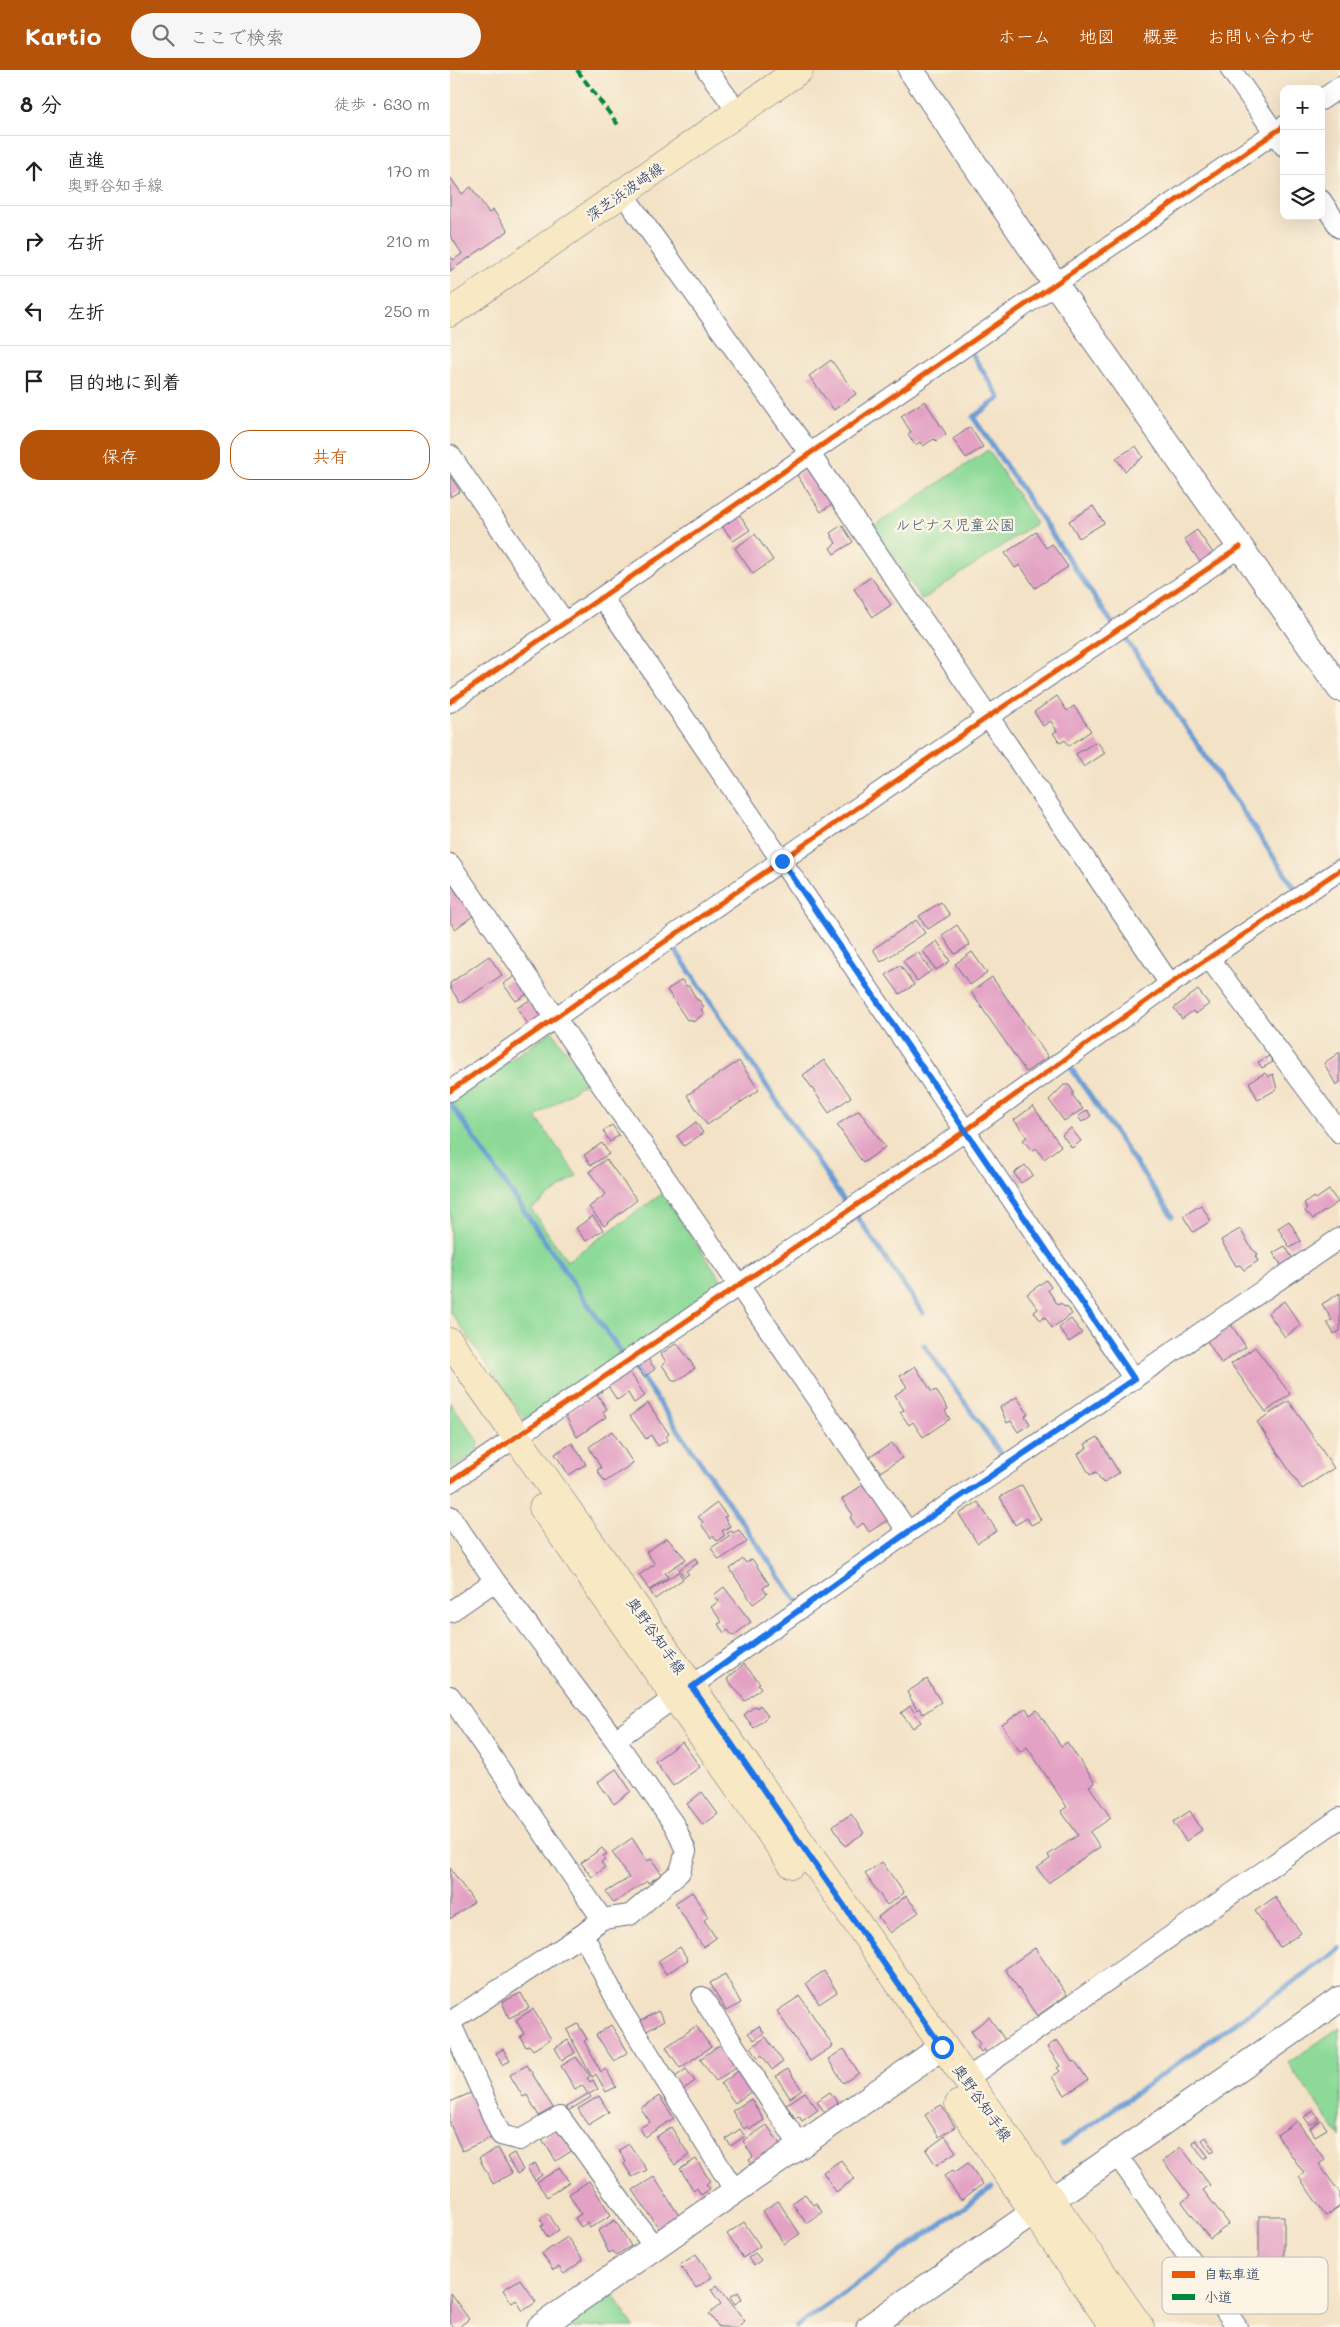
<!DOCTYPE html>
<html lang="ja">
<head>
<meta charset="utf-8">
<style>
  body { margin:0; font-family:Mali,"Klee One",sans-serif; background:#f6f6f6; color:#202124 }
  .controls { position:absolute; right:15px; top:15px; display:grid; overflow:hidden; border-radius:10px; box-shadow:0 5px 20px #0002 }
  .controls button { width:45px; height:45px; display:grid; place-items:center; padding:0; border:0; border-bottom:1px solid #e0e0e0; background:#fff; color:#202124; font:25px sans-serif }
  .stop { position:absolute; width:15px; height:15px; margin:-11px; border:4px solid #1a73e8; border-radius:50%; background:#fff }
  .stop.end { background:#1a73e8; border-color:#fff; box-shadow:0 1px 5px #0008 }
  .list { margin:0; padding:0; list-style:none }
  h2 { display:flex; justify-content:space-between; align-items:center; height:65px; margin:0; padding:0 20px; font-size:21px }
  h2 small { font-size:16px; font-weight:400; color:#757577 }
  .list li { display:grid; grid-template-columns:32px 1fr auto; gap:15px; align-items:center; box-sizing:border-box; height:70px; padding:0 20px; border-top:1px solid #e0e0e0 }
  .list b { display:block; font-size:19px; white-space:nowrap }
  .list p { margin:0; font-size:16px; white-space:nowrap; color:#757577 }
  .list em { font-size:16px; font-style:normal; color:#757577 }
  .actions { display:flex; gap:10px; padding:15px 20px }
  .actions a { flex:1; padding:11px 0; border:1px solid #b45309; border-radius:20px; text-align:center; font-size:18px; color:#b45309 }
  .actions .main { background:#b45309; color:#fff }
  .icon { flex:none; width:28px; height:28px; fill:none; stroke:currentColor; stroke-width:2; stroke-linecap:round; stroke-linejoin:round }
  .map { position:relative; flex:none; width:890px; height:2257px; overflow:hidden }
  header { display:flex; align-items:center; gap:30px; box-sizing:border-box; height:70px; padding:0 25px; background:#b45309; color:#fff }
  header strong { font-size:24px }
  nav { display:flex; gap:28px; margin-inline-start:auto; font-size:18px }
  .search { width:350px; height:45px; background:#f6f6f6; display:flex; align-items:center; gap:12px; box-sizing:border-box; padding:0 18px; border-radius:28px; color:#757577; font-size:19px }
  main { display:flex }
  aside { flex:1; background:#fff }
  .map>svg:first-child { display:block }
  .green { fill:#8dda98; stroke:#54847b }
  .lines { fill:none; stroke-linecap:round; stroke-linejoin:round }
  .stream { stroke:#699cd4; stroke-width:5 }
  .building { fill:#e3a1c4 }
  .minor-casing { stroke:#676e82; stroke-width:22 }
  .tertiary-casing { stroke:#676e82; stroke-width:27 }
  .secondary-casing { stroke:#676e82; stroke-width:29 }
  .minor { stroke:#fff; stroke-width:20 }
  .tertiary { stroke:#fff; stroke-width:25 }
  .secondary { stroke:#f8e8c3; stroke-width:28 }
  .quiet { stroke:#00873e; stroke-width:4; stroke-dasharray:8 4; stroke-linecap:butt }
  .cycleway-casing { stroke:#fcf5e5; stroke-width:8 }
  .cycleway { stroke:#e8590c; stroke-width:5 }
  .route { stroke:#1a73e8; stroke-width:6 }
  .labels { text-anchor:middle; stroke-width:5; stroke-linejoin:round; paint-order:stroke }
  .street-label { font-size:15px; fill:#1b2f5e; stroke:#fcf5e5 }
  .park-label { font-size:15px; fill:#385a6c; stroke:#fcf5e5 }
  .key { fill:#fcf5e5; stroke:#b8babc; stroke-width:1 }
  .key-label { font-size:14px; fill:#1b2f5e }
</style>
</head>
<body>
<header>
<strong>Kartio</strong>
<div class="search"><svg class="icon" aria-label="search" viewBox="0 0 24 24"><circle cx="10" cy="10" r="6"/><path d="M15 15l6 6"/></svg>ここで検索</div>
<nav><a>ホーム</a><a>地図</a><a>概要</a><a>お問い合わせ</a></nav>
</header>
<main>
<aside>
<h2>8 分<small>徒歩 · 630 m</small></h2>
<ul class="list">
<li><svg class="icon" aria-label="ahead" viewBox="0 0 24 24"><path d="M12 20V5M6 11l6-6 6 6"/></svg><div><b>直進</b><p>奥野谷知手線</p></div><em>170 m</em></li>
<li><svg class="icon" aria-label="right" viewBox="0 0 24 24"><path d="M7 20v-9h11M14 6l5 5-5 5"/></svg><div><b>右折</b></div><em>210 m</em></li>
<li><svg class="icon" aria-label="left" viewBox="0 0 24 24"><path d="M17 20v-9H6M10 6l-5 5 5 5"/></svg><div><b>左折</b></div><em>250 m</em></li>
<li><svg class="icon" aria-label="arrive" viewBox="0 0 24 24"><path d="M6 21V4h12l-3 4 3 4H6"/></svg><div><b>目的地に到着</b></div></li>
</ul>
<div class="actions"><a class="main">保存</a><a>共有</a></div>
</aside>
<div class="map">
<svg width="890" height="2257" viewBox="0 0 890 2257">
  <rect width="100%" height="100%" fill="#fcf5e5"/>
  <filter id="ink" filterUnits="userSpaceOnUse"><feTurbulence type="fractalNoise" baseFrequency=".02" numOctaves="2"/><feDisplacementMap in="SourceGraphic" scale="10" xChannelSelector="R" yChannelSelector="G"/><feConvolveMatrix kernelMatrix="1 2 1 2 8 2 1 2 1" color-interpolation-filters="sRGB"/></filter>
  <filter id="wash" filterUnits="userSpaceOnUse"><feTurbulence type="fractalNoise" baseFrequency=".0096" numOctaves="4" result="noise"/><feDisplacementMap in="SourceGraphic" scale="20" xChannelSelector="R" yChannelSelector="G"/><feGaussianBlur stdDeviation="1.12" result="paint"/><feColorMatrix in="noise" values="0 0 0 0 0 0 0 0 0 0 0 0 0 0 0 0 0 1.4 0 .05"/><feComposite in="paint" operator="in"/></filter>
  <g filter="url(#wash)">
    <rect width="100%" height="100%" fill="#f3e2c6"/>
    <!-- green -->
    <path class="green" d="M538,380L586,453L472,530L423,457Z
      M102,961L137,1011L86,1047L127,1106L81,1139L117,1191L212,1124L274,1214L77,1352L0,1241V1032Z
      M0,1332L29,1372L26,1384L0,1398Z
      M890,1957V2067L838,1993Z
      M159,2219L184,2257H110Z"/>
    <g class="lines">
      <!-- stream -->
      <path class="stream" d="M522,284L550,328L523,347L662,553
        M676,569L846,820
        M224,878L394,1131
        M621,998L722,1146
        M0,1033L170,1281
        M406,1145L473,1243
        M474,1275L554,1388
        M184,1296L347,1532
        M612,2075L890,1879
        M346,2257L541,2118"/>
    </g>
    <g id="blocks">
      <!-- building -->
      <path class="building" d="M0,107L12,124L21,117L39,143L43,140L58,161L0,201V186L3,190L12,184L0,165Z
        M381,290L406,324L384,340L359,306Z
        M475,331L496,364L486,371L484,369L473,376L470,372L465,375L458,364L461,362L451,346Z
        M520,357L533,377L516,388L503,369Z
        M686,376L693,387L675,401L666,388Z
        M359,397L383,433L371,442L347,405Z
        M0,406L10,421L0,427Z
        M643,436L654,453L629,468L619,451Z
        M289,444L300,460L283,471L272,456Z
        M392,455L403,472L384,484L380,478L386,473L380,463Z
        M747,460L763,483L750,492L734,469Z
        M586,462L596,478L602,474L618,497L585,518L570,495L565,498L555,483Z
        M305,464L323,490L303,504L285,478Z
        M421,507L441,535L423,547L404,519Z
        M607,626L617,641L624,636L641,661L619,676L615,670L610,673L603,663L607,661L601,651L593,656L584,642Z
        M647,671L655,683L634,697L626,684Z
        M0,813L23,846L5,859L0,852Z
        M491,832L500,845L478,859L469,846Z
        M466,850L475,863L431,892L423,879Z
        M507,855L520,875L505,884L492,865Z
        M487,871L500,891L486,900L473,881Z
        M468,882L481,901L467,911L453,891Z
        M522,882L537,903L520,915L505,894Z
        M39,886L52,905L10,933L0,917V913Z
        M450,895L464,915L450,924L436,905Z
        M65,906L77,924L66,931L53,914Z
        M542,907L598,987L576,1002L521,922Z
        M232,910L236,916H239L247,930H249L254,937L251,939L254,944L243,952L241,949L237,950L217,920Z
        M748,920L759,934L746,944L743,941L732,949L724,938Z
        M80,930L90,946L78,954L67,938Z
        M890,982V1012L886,1015L874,993Z
        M819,986L823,992L812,998L808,992Z
        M374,990L401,1027L379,1043L353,1005Z
        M289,991L309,1020L257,1055L237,1025Z
        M815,1003L818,1007L823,1004L827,1019L808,1030L799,1012Z
        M614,1015H619L623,1021V1026L633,1039L614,1051L599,1030Z
        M583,1036L611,1076L594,1089L586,1078L582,1081L573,1070L577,1067L564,1050Z
        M409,1040L435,1077L413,1093L387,1055Z
        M637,1040L641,1046L632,1052L628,1047Z
        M246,1052L253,1063L234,1076L227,1066Z
        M162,1055L169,1065L160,1072L153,1061Z
        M621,1058L631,1071L622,1078L612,1065Z
        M152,1073L159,1084L141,1095L134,1085Z
        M156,1089L187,1130L154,1156L139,1137L156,1124L139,1102Z
        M575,1095L583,1105L571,1113L564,1103Z
        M879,1120L888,1132L863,1149L859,1144H857L855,1141L857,1139L854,1133L864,1127L866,1129Z
        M751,1135L761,1151L743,1162L733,1146Z
        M143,1146L153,1160L136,1171L126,1158Z
        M839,1151L851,1171L840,1178L828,1158Z
        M790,1159L802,1179L808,1184L805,1186L808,1191L794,1200L790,1195L786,1196L771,1170Z
        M835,1176L845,1192L834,1199L823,1183Z
        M596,1210L601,1217L598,1220L608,1235L611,1233L614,1237L616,1236L622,1244L602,1258L595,1247L590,1250L584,1242L588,1239L577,1224Z
        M890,1223V1261L884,1264L877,1252L882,1250L872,1234Z
        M834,1231L851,1255L835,1267L818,1243Z
        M621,1249L632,1263L619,1272L609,1258Z
        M778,1250L796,1277L771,1293L754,1266Z
        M227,1273L245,1298L227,1311H223L212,1295L216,1292L211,1284Z
        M805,1277L840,1324L816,1342L781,1294Z
        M198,1289L205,1299L194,1307L187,1297Z
        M465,1296L482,1322L486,1320L498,1339L495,1341L500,1349L473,1367L463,1352L459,1355L450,1342L454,1340L445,1325L457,1317L450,1306Z
        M180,1302L195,1326L184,1333L178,1323L167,1330L158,1316Z
        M147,1324L157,1339L153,1342L156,1347L127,1367L115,1345Z
        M567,1327L578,1344L575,1346L580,1354L568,1362L561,1351L557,1353L550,1337Z
        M839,1331L884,1398L852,1419L807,1352Z
        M198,1333L219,1364L216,1367L218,1370L208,1376L201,1365L196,1369L180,1346Z
        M162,1361L183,1393L155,1412L147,1400L151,1398L139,1377Z
        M648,1367L669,1403L653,1413L646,1402L640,1405L628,1384L637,1378L635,1374Z
        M122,1373L136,1394L119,1405L105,1384Z
        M442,1373L452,1388L430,1402L420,1387Z
        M414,1414L438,1450L419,1462L413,1453L407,1458L400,1447L403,1445L392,1429Z
        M572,1415L591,1450L581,1455L577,1448L565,1455L550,1427Z
        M528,1432L547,1461L527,1473L509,1444Z
        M267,1433L277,1446L274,1447L280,1456L272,1461L275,1465L267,1471L263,1466L261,1468L251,1454L253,1452L248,1447Z
        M289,1460L297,1472L269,1490L261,1478L279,1466L277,1463L282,1461L283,1463Z
        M217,1468L236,1489L215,1503L218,1507L199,1520L189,1505L205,1494L196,1482Z
        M245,1488L248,1493L236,1501L239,1504L234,1507L229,1500Z
        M293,1489L296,1493L302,1489L319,1514L313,1518L317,1524L303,1534L280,1499Z
        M228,1502L233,1509L205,1529L200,1521Z
        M274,1517L301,1552L283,1566L278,1560L274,1563L268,1554L272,1552L261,1537L269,1531L264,1525Z
        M294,1594L310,1613L308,1614L311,1618L295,1631L277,1609Z
        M477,1609L491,1632L473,1644L469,1638L467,1640L457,1622Z
        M310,1635L318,1646L304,1658L294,1645L305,1636L307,1638Z
        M460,1636L471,1652L463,1658L451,1643Z
        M576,1638L580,1645L587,1640L611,1676L617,1672L645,1713L639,1716L661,1748L640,1762L650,1777L598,1813L587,1798L600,1789L598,1785L628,1765L611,1741L617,1737L577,1677L570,1682L552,1655Z
        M232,1672L250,1697L223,1716L205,1691Z
        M166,1699L181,1721L164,1734L148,1712Z
        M252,1722L268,1744L253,1755L237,1734Z
        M740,1741L752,1760L736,1771L723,1752Z
        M401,1744L414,1763L395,1776L383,1756Z
        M182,1768L197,1791L201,1789L212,1804L198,1813L197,1811L164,1833L156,1822L179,1808L162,1782Z
        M152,1778L157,1784L153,1786L155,1789L151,1792L155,1798L142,1807L131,1793Z
        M432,1792L454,1823L437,1835L415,1804Z
        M0,1798L24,1832L0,1849Z
        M242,1822L258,1847L254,1850L266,1868L253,1877L225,1833Z
        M456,1826L469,1842L440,1863L428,1847Z
        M825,1827L851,1863L830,1877L805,1841Z
        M230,1877L238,1890L216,1904L208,1891Z
        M585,1878L617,1925L587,1946L555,1899Z
        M374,1901L387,1922L369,1934L356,1913Z
        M275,1904L291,1933L276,1941L260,1913Z
        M71,1923L79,1938L59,1948L52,1932Z
        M350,1926L383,1976L360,1991L327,1941Z
        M83,1939L101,1969L83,1980L79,1975L76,1977L70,1967L74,1964L66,1950Z
        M208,1941L214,1951L195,1962L189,1952Z
        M539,1947L555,1970L537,1983L534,1979L531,1982L527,1976L530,1974L521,1961Z
        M128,1954L137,1969L134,1971L151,2002L156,1999L166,2017L156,2022L146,2004L142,2007L117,1960Z
        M161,1955L178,1982L164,1991L146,1965Z
        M246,1956L261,1977L230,1998L216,1977Z
        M309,1956L314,1963L304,1970L298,1963Z
        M316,1967L333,1992L322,2000L312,1985L308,1988L301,1977Z
        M118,1970L125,1983L112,1990L105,1978Z
        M607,1970L622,1992L625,1991L638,2010L615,2025L602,2007L610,2001L607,1998L610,1996L597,1977Z
        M271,1974L286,1997L266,2011L250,1989Z
        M53,1979L60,1991L52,1995L46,1983Z
        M394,1979L409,2003L393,2013L378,1989Z
        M126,1987L140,2006L137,2008L140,2012L143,2010L148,2019L139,2024L141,2027L118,2041L116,2037L138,2024L132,2015L125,2019L111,1996Z
        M77,1995L103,2038L89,2046L77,2025L73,2027L60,2005Z
        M236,1999L245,2011L230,2022L221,2010Z
        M338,1999L352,2020L340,2028L326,2006Z
        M288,2001L302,2021L285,2033L271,2014Z
        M25,2021L45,2066L12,2081L0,2054V2032Z
        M355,2022L368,2040L352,2051L349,2046L345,2048L336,2035Z
        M380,2022L390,2036L377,2046L367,2031Z
        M149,2026L159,2042L138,2055L128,2039Z
        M209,2026L224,2048L195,2067L190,2058L200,2052L191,2038Z
        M301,2029L314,2050L300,2059L298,2056L294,2059L282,2041Z
        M491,2035L505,2057L489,2067L475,2045Z
        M864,2041L869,2049L860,2055L854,2047Z
        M871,2050L877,2059L865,2066L860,2058Z
        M847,2051L875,2090L869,2094L890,2123V2136L876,2146L849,2107L854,2103L827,2065Z
        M317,2055L332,2077L304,2097L299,2090L303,2087L293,2071Z
        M221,2057L239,2085L225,2095L206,2067Z
        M108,2058L123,2080L106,2091L92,2069Z
        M290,2059L295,2066L281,2076L276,2069Z
        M495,2066L506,2082L486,2095L476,2080Z
        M756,2067L765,2081L761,2083L752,2070Z
        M746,2070L758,2086L754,2089L742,2072Z
        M179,2074L197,2100L182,2107L174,2094L176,2092L169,2080Z
        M731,2077L760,2115L753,2120L779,2154L760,2169L732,2132L740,2126L713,2091Z
        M48,2078L62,2103L43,2114L29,2088Z
        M64,2083L73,2100L67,2104L57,2087Z
        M246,2089L260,2111L256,2114L260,2119L251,2125L247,2118L244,2121L230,2099Z
        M391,2090L404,2109L386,2122L373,2102Z
        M85,2093L92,2105L85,2110L77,2098Z
        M518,2093L533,2114L511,2130L494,2106L503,2100L505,2102Z
        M110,2098L119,2112L97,2127L87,2112Z
        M204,2107L230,2147L210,2160L183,2120Z
        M139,2111L161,2145L140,2158L137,2153L131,2157L125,2148L131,2144L119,2124Z
        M355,2124L363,2135L366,2133L372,2142L356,2153L342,2133Z
        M328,2131L350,2164L334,2174L313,2141Z
        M98,2143L109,2160L98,2168L91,2156L94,2155L90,2149Z
        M809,2146H834V2239H809Z
        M165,2150L181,2176L166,2185L163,2181L159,2183L148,2161Z
        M294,2152L310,2176L293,2188L277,2164Z
        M117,2167L133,2190L114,2204L109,2197L103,2200L92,2184Z
        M305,2183L311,2190L304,2196L298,2188Z
        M246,2184L262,2207L246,2218L230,2195Z
        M70,2209L86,2232L73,2241L66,2230L62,2233L53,2220Z
        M267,2215L295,2251L287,2257H269L259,2244L271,2234L261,2220Z
        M288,2222L292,2229L285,2234L280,2227Z
        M0,2223L19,2249L9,2257H3L0,2253Z"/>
    </g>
  </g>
  <g filter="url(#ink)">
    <use href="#blocks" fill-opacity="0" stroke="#676e82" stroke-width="1"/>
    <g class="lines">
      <defs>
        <path id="minor" d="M257,0L288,42
          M781,0L834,76
          M871,30L890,17
          M173,124L360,384L720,914
          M871,130L890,158
          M0,385L115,553
          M152,527L684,1309
          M0,632L834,56
          M0,794L458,1462
          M759,888L890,1063
          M0,1021L538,647L790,477
          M0,1412L515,1061L720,914L890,800
          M0,1446L45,1511L165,1670L225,1756L236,1781L230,1802L180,1845L152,1849L133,1864L0,1952
          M0,1542L45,1511
          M0,1626L152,1849
          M165,1670L458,1462L890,1168
          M133,1864L172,1941L285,2121
          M252,1927L350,2076
          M0,1952L51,2065L70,2070L110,2047L204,2177
          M515,2010L890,1748
          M667,2085L787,2257"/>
        <path id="tertiary" d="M461,0L606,215L890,619
          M90,2257L492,1977
          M419,2257L890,1929"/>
        <path id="secondary" d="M0,243L349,0
          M0,1272L690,2257
          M93,1438L342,1794
          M509,2034L664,2257"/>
      </defs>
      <!-- minor casing -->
      <use href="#minor" class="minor-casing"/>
      <!-- tertiary casing -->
      <use href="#tertiary" class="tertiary-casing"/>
      <!-- secondary casing -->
      <use href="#secondary" class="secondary-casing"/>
      <!-- minor -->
      <use href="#minor" class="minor"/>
      <!-- tertiary -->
      <use href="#tertiary" class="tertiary"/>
      <!-- secondary -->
      <use href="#secondary" class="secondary"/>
      <!-- quiet -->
      <path class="quiet" d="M127,0L169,56"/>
      <defs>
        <path id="cycleway" d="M0,632L834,56
          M0,1021L538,647L790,477
          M0,1412L515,1061L720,914L890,800"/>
      </defs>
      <!-- cycleway casing -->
      <use href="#cycleway" class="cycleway-casing"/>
      <!-- cycleway -->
      <use href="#cycleway" class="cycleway"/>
    </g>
  </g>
  <g class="lines" filter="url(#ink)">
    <!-- route -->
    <path class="route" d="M332,791L684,1309L458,1462L242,1617L492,1977"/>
  </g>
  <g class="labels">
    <!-- street labels -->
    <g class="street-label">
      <text transform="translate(175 122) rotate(-35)" y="5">深芝浜波崎線</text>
      <text transform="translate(206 1566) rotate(55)" y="5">奥野谷知手線</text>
      <text transform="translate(532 2033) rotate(55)" y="5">奥野谷知手線</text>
    </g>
    <!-- park labels -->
    <g class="park-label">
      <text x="505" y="460">ルピナス児童公園</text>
    </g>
  </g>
  <!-- legend -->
  <rect x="712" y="2187" width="166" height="57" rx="8" class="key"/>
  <rect x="722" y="2201" width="23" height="7" fill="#e8590c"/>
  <rect x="722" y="2224" width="23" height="6" fill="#00873e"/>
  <g class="key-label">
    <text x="754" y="2209">自転車道</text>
    <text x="754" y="2232">小道</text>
  </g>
</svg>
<div class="controls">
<button>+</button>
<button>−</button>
<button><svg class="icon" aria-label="layers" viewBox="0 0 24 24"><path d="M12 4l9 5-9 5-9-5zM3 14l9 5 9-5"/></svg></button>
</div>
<div class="stop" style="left:492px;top:1977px"></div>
<div class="stop end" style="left:332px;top:791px"></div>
</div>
</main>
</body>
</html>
